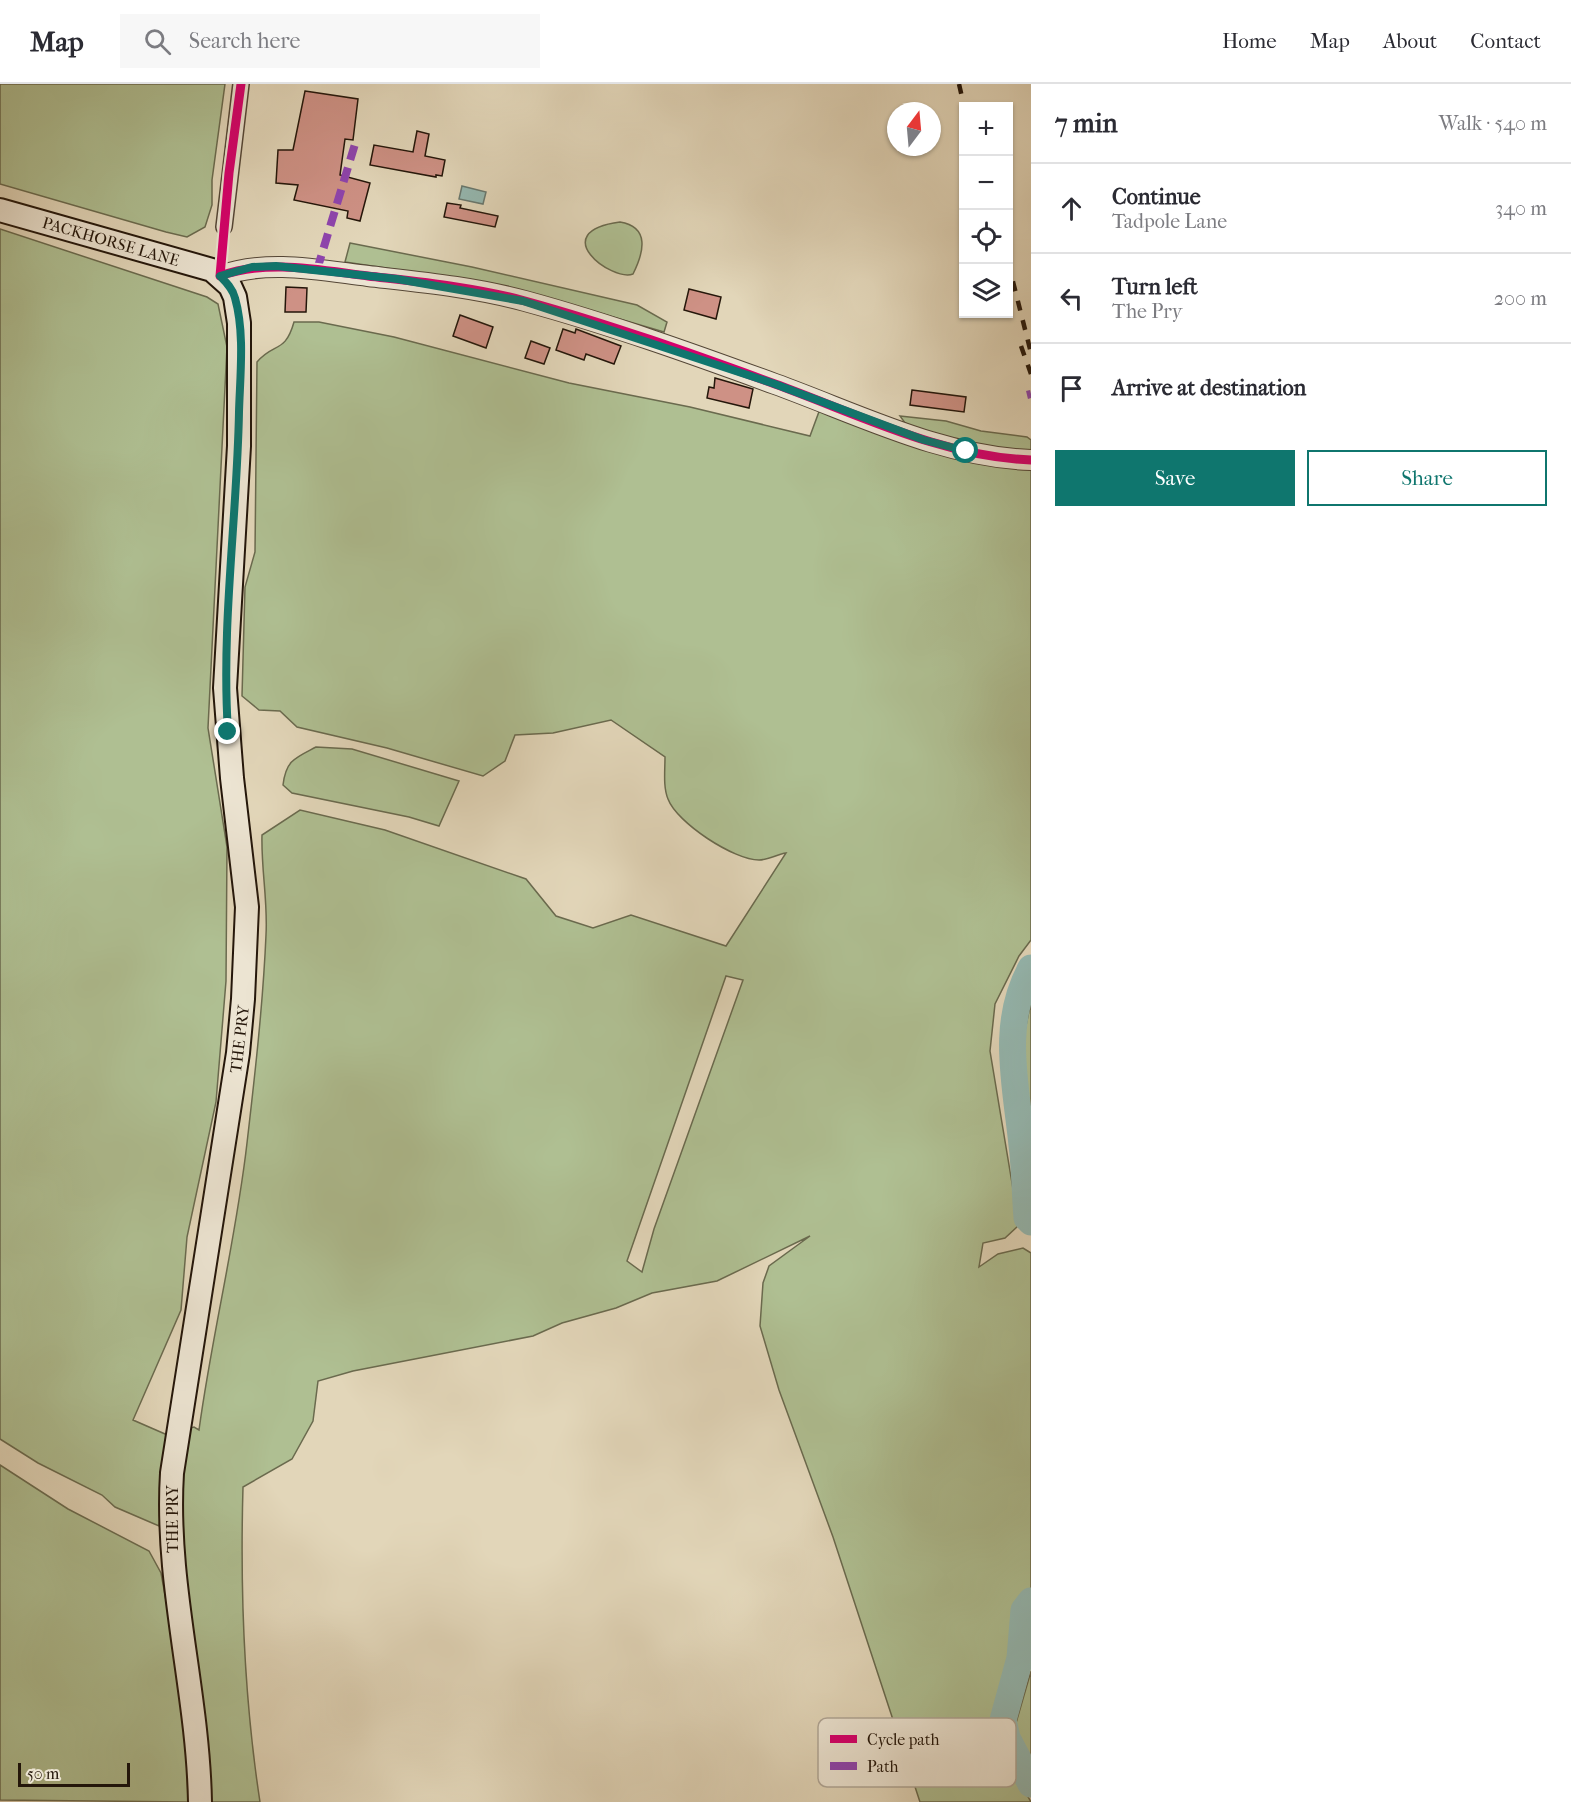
<!DOCTYPE html>
<html lang="en">
<head>
<meta charset="utf-8">
<style>
  body { margin:0; font-family:"IM FELL French Canon",serif; background:#f7f7f7; color:#2b2b33 }
  .controls { position:absolute; right:18px; top:18px; display:grid; overflow:hidden; border-radius:0px; box-shadow:0 2px 4px #0004 }
  .controls button { width:54px; height:54px; display:grid; place-items:center; padding:0; border:0; border-bottom:2px solid #e1e1e2; background:#fff; color:#2b2b33; font:30px sans-serif }
  .compass { position:absolute; left:887px; top:18px; width:54px; height:54px; border-radius:50%; background:#fff; box-shadow:0 2px 4px #0004; rotate:16deg }
  .scale { position:absolute; left:18px; bottom:15px; width:112px; box-sizing:border-box; padding-left:6px; border:3px solid #24160a; border-top:0; font-size:16px; line-height:21px; white-space:nowrap; color:#24160a; -webkit-text-stroke:4px #ece4d2; paint-order:stroke }
  .stop { position:absolute; width:18px; height:18px; margin:-14px; border:4px solid #0f766e; border-radius:50%; background:#fff }
  .stop.end { background:#0f766e; border-color:#fff; box-shadow:0 2px 6px #0008 }
  .list { margin:0; padding:0; list-style:none }
  h2 { display:flex; justify-content:space-between; align-items:center; height:78px; margin:0; padding:0 24px; font-size:26px }
  h2 small { font-size:20px; font-weight:400; color:#7c7c81 }
  .list li { display:grid; grid-template-columns:39px 1fr auto; gap:18px; align-items:center; box-sizing:border-box; height:90px; padding:0 24px; border-top:2px solid #e1e1e2 }
  .list b { display:block; font-size:22px; white-space:nowrap }
  .list p { margin:0; font-size:20px; white-space:nowrap; color:#7c7c81 }
  .list em { font-size:20px; font-style:normal; color:#7c7c81 }
  .actions { display:flex; gap:12px; padding:18px 24px }
  .actions a { flex:1; padding:14px 0; border:2px solid #0f766e; border-radius:0px; text-align:center; font-size:21px; color:#0f766e }
  .actions .main { background:#0f766e; color:#fff }
  .icon { flex:none; width:33px; height:33px; fill:none; stroke:currentColor; stroke-width:2; stroke-linecap:round; stroke-linejoin:round }
  .map { position:relative; flex:none; width:1031px; height:1718px; overflow:hidden }
  header { display:flex; align-items:center; gap:36px; box-sizing:border-box; height:84px; padding:0 30px; background:#fff; border-bottom:2px solid #e1e1e2 }
  header strong { font-size:28px }
  nav { display:flex; gap:33px; margin-inline-start:auto; font-size:21px }
  .search { width:420px; height:54px; background:#f7f7f7; display:flex; align-items:center; gap:15px; box-sizing:border-box; padding:0 21px; border-radius:0px; color:#7c7c81; font-size:22px }
  main { display:flex }
  aside { flex:1; background:#fff }
  .map>svg:first-child { display:block }
  .green { fill:#afbf92; stroke:#6a6a4e; stroke-width:1.5; fill-rule:evenodd }
  .water { fill:#95b9b2; stroke:#68786f; stroke-width:1.5 }
  .lines { fill:none; stroke-linecap:round; stroke-linejoin:round }
  .river { stroke:#95b9b2; stroke-width:27 }
  .building { fill:#ce9185; stroke:#24160a; stroke-width:1.5 }
  .minor-casing { stroke:#544636; stroke-width:18 }
  .tertiary-casing { stroke:#544636; stroke-width:22 }
  .secondary-casing { stroke:#24160a; stroke-width:26 }
  .minor { stroke:#ece4d2; stroke-width:15 }
  .tertiary { stroke:#ece4d2; stroke-width:20 }
  .secondary { stroke:#ece4d2; stroke-width:22 }
  .rail { stroke:#24160a; stroke-width:4.5; stroke-dasharray:10 10; stroke-linecap:butt }
  .quiet { stroke:#8e44ad; stroke-width:8; stroke-dasharray:15 8; stroke-linecap:butt }
  .cycleway-casing { stroke:#ece4d2; stroke-width:13 }
  .cycleway { stroke:#d6006c; stroke-width:9 }
  .route { stroke:#0f766e; stroke-width:8 }
  .labels { text-anchor:middle; stroke-width:5; stroke-linejoin:round; paint-order:stroke }
  .street-label { font-size:16px; fill:#24160a; stroke:#ece4d2 }
  .key { fill:#ece4d2; stroke:#b0a696; stroke-width:1.5 }
  .key-label { font-size:16px; fill:#24160a }
</style>
</head>
<body>
<header>
<strong>Map</strong>
<div class="search"><svg class="icon" aria-label="search" viewBox="0 0 24 24"><circle cx="10" cy="10" r="6"/><path d="M15 15l6 6"/></svg>Search here</div>
<nav><a>Home</a><a>Map</a><a>About</a><a>Contact</a></nav>
</header>
<main>
<div class="map">
<svg width="1031" height="1718" viewBox="0 0 1031 1718">
  <rect width="100%" height="100%" fill="#e2d6b9"/>
  <filter id="stains"><feTurbulence type="fractalNoise" baseFrequency=".00333" numOctaves="4"/><feColorMatrix values="0 0 0 0 .2 0 0 0 0 .09 0 0 0 0 .02 0 0 0 .5 -.17"/></filter>
  <radialGradient id="worn" r=".72"><stop offset=".6" stop-color="#630" stop-opacity="0"/><stop offset="1" stop-color="#630" stop-opacity=".3"/></radialGradient>
  <!-- green -->
  <path class="green" d="M0,0H225L212,96V121L205,143L187,153L166,148L0,100Z
    M620,138C650,143 644,168 633,190C612,198 545,148 620,138Z
    M0,145L207,213L218,220L227,263L208,644L227,763L226,897L216,1018L187,1153L181,1226L133,1336L172,1353L159,1442L115,1423L102,1411L38,1379L0,1355Z
    M350,159L472,183L637,221L667,238L664,248L555,216L460,195L345,178Z
    M294,238H319L394,253L569,299L690,323L810,352L820,325L1031,386V856L1019,872L995,920L990,967L1019,1141L1005,1154L983,1159L979,1183L998,1170L1023,1164L1031,1169V1509L1027,1510L1021,1520L1010,1582L995,1643L998,1659L1031,1718H920L833,1453L779,1306L760,1242L763,1199L769,1182L810,1152L717,1197L652,1209L616,1224L562,1239L533,1252L353,1287L318,1297L313,1337L292,1375L243,1403C240,1508 244,1614 260,1718H209L178,1444L186,1345L194,1343L199,1346C212,1250 236,1156 247,1059C255,990 263,920 266,851C268,817 261,785 262,751L300,726L385,746L526,795L556,832L593,844L631,831L726,862L786,769C778,770 768,776 759,776C734,776 677,739 668,715C663,703 665,687 665,673L611,636L553,649L515,651L505,677L483,692L387,664L297,643L280,627L259,626L242,612L245,503L255,468L257,278C274,258 285,270 294,238ZM726,892L743,896L654,1145L642,1188L627,1177Z
    M900,332L946,337L981,347L1027,353L1031,356V369L977,362L914,343L905,339Z
    M316,663L352,665L459,697L439,742L409,733L292,709L283,701C286,676 295,674 316,663Z
    M1031,918V1097L1019,974Z
    M0,1381L68,1425L149,1467L161,1489L185,1620L188,1718L0,1716Z
    M1031,1587V1674L1016,1646V1639Z"/>
  <!-- water -->
  <path class="water" d="M462,102L486,108L483,120L459,115Z"/>
  <g class="lines">
    <!-- river -->
    <path class="river" d="M1031,884C1000,941 1016,1000 1022,1061C1025,1085 1025,1110 1027,1134L1031,1138
      M1031,1517L1024,1526L1020,1574L1003,1636L1007,1654L1031,1700"/>
  </g>
  <!-- building -->
  <path class="building" d="M305,7L358,15L353,56L345,55L340,91L370,99L360,137L347,134L348,127L294,116L298,101L276,99L278,66H293Z
    M417,47L429,50L425,72L445,76L442,92L436,91V93L370,81L374,61L413,68Z
    M447,119L461,121L460,124L498,132L495,143L444,133Z
    M286,203L307,204L306,228H285Z
    M689,205L721,213L716,235L684,226Z
    M460,231L493,243L486,264L453,252Z
    M563,245L575,249L576,245L621,262L614,280L586,270L584,276L556,266Z
    M531,257L550,264L544,280L525,274Z
    M715,294L753,305L749,324L707,314L709,303L714,304Z
    M912,306L966,313L964,328L910,321Z"/>
  <g class="lines">
    <defs>
      <path id="minor" d="M224,143L241,0"/>
      <path id="tertiary" d="M220,192C268,175 319,186 368,192C420,198 474,203 525,217C609,240 693,270 775,300C858,330 942,373 1031,376"/>
      <path id="secondary" d="M0,126L212,186L230,202L235,213L239,239V362L225,604L232,694L247,823L243,915L238,969L172,1389C165,1500 198,1607 200,1718"/>
    </defs>
    <!-- minor casing -->
    <use href="#minor" class="minor-casing"/>
    <!-- tertiary casing -->
    <use href="#tertiary" class="tertiary-casing"/>
    <!-- secondary casing -->
    <use href="#secondary" class="secondary-casing"/>
    <!-- minor -->
    <use href="#minor" class="minor"/>
    <!-- tertiary -->
    <use href="#tertiary" class="tertiary"/>
    <!-- secondary -->
    <use href="#secondary" class="secondary"/>
    <!-- rail -->
    <path class="rail" d="M959,0L964,22
      M1008,178L1031,269
      M1021,262L1031,290"/>
    <!-- quiet -->
    <path class="quiet" d="M317,186L355,60
      M1027,311L1031,310"/>
    <defs>
      <path id="cycleway" d="M241,0L229,89L220,192C268,175 319,186 368,192C420,198 474,203 525,217C609,240 693,270 775,300C858,330 942,373 1031,376"/>
    </defs>
    <!-- cycleway casing -->
    <use href="#cycleway" class="cycleway-casing"/>
    <!-- cycleway -->
    <use href="#cycleway" class="cycleway"/>
  </g>
  <g class="lines">
    <!-- route -->
    <path class="route" d="M228,648C221,541 237,435 239,328C240,292 245,249 235,214C233,205 226,198 220,192L252,183L276,182L397,195L523,217L772,299L924,356L966,367"/>
  </g>
  <g class="labels">
    <!-- street labels -->
    <g class="street-label">
      <text transform="translate(111 157) rotate(16)" y="6">PACKHORSE LANE</text>
      <text transform="translate(239 955) rotate(-83)" y="6">THE PRY</text>
      <text transform="translate(172 1435) rotate(-90)" y="6">THE PRY</text>
    </g>
  </g>
  <!-- legend -->
  <rect x="818" y="1634" width="198" height="69" rx="9" class="key"/>
  <rect x="830" y="1651" width="27" height="8" fill="#d6006c"/>
  <rect x="830" y="1678" width="27" height="8" fill="#8e44ad"/>
  <g class="key-label">
    <text x="867" y="1661">Cycle path</text>
    <text x="867" y="1688">Path</text>
  </g>
  <rect width="100%" height="100%" filter="url(#stains)"/>
  <rect width="100%" height="100%" fill="url(#worn)"/>
</svg>
<div class="controls">
<button>+</button>
<button>−</button>
<button><svg class="icon" aria-label="locate" viewBox="0 0 24 24"><circle cx="12" cy="12" r="6"/><path d="M12 2v4M12 18v4M2 12h4M18 12h4"/></svg></button>
<button><svg class="icon" aria-label="layers" viewBox="0 0 24 24"><path d="M12 4l9 5-9 5-9-5zM3 14l9 5 9-5"/></svg></button>
</div>
<svg class="compass" viewBox="-18 -18 36 36"><path d="M0-13l5 13h-10z" fill="#e53935"/><path d="M0 13l5-13h-10z" fill="#7c7c81"/></svg>
<div class="scale">50 m</div>
<div class="stop" style="left:966px;top:367px"></div>
<div class="stop end" style="left:228px;top:648px"></div>
</div>
<aside>
<h2>7 min<small>Walk · 540 m</small></h2>
<ul class="list">
<li><svg class="icon" aria-label="ahead" viewBox="0 0 24 24"><path d="M12 20V5M6 11l6-6 6 6"/></svg><div><b>Continue</b><p>Tadpole Lane</p></div><em>340 m</em></li>
<li><svg class="icon" aria-label="left" viewBox="0 0 24 24"><path d="M17 20v-9H6M10 6l-5 5 5 5"/></svg><div><b>Turn left</b><p>The Pry</p></div><em>200 m</em></li>
<li><svg class="icon" aria-label="arrive" viewBox="0 0 24 24"><path d="M6 21V4h12l-3 4 3 4H6"/></svg><div><b>Arrive at destination</b></div></li>
</ul>
<div class="actions"><a class="main">Save</a><a>Share</a></div>
</aside>
</main>
</body>
</html>
